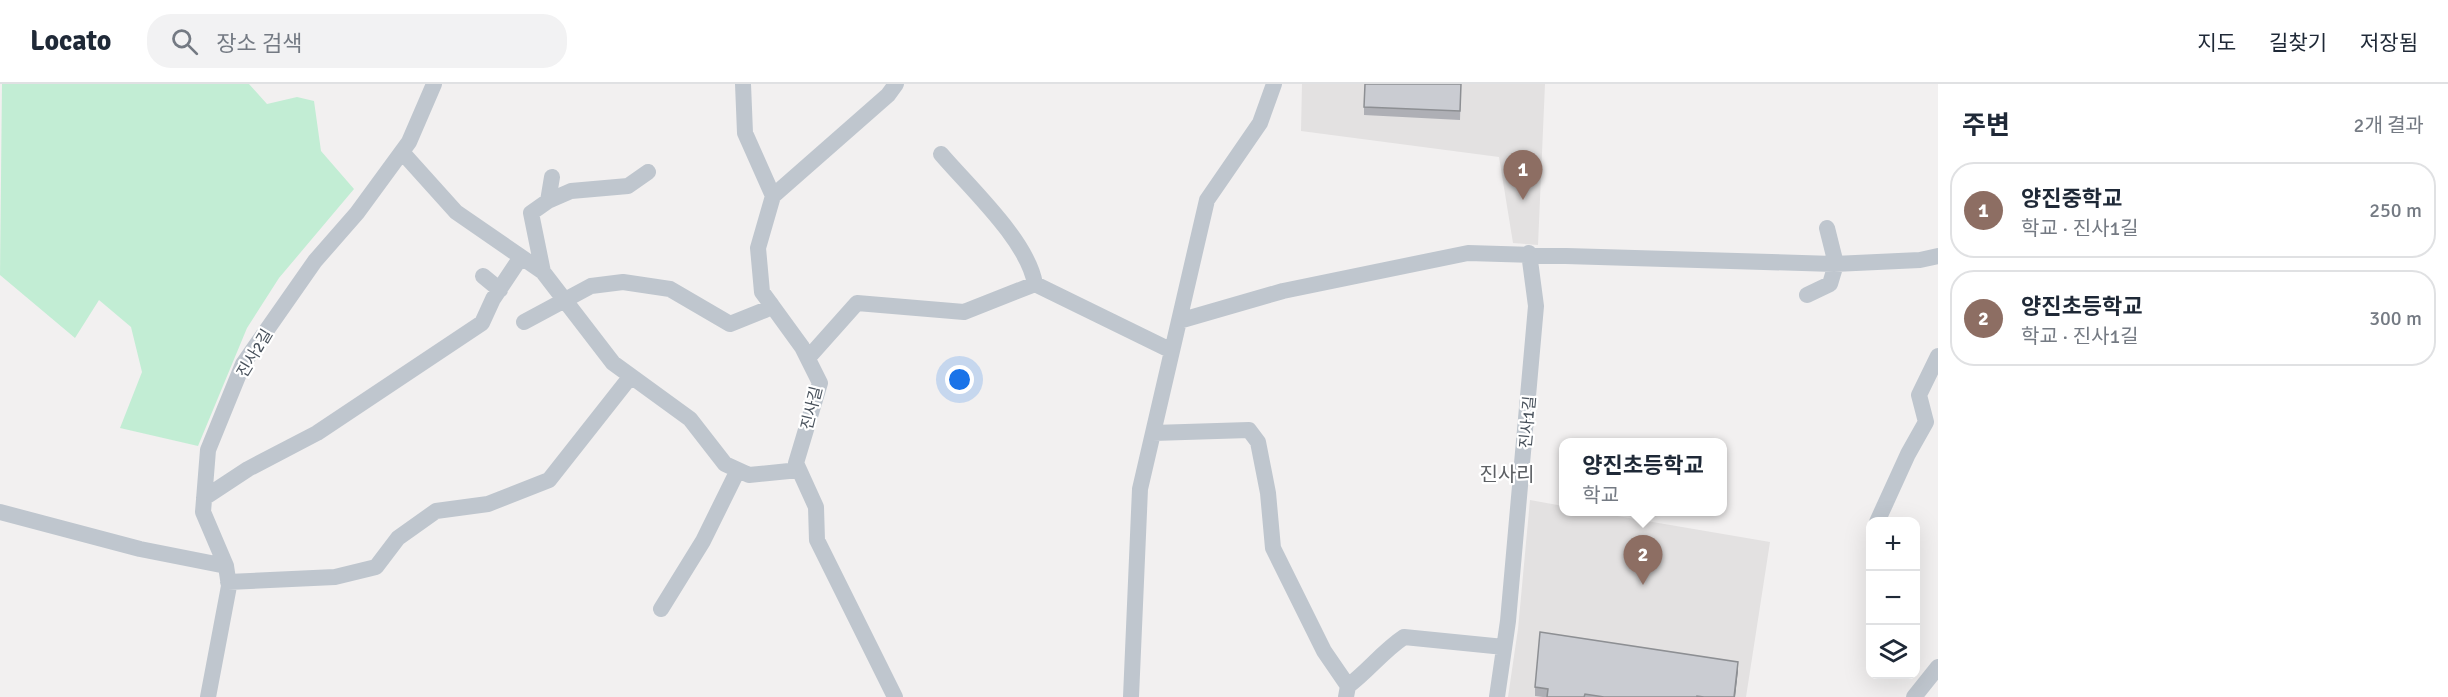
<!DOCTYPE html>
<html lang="ko">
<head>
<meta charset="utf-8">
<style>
  body { margin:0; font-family:Signika,"Noto Sans KR",sans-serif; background:#f2f2f3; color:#1f2937 }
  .controls { position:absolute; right:18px; bottom:18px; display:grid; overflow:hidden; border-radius:12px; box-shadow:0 6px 24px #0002 }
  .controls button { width:54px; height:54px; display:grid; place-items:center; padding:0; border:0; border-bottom:2px solid #e0e1e3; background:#fff; color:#1f2937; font:30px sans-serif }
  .you { position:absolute; left:960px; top:296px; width:21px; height:21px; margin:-15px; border:4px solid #fff; border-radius:50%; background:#1a73e8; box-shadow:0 0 0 9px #1a73e833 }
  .badge { display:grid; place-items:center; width:39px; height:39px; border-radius:50%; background:#b45309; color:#fff; font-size:20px; font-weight:700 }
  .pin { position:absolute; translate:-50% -50px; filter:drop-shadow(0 2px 3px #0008) }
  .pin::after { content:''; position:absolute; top:32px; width:21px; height:18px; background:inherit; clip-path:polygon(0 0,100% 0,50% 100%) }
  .popup { position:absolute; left:1559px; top:354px; width:168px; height:78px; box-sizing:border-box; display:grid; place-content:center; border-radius:12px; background:#fff; filter:drop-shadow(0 2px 4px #0005); font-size:20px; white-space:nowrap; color:#747a83 }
  .popup b { font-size:22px; color:#1f2937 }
  .popup::after { content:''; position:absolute; left:50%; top:100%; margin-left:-12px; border:12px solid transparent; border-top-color:#fff }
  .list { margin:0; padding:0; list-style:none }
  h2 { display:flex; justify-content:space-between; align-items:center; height:78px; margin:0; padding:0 24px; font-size:26px }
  h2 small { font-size:20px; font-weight:400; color:#747a83 }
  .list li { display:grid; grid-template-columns:39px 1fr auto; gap:18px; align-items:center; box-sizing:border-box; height:96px; margin:0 12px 12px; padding:0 12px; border:2px solid #e0e1e3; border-radius:24px }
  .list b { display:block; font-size:22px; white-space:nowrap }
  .list p { margin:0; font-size:20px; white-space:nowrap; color:#747a83 }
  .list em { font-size:20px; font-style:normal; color:#747a83 }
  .icon { flex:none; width:33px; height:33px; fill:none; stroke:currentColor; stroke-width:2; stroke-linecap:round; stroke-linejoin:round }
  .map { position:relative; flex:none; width:1938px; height:613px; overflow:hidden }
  header { display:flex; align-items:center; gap:36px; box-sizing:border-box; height:84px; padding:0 30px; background:#fff; border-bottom:2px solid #e0e1e3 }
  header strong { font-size:28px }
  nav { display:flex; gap:33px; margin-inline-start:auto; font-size:21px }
  .search { width:420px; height:54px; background:#f2f2f3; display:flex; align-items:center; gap:15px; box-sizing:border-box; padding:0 21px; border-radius:24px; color:#747a83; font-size:22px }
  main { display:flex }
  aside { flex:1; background:#fff }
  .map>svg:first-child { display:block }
  .education { fill:#e3e1e1 }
  .green { fill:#c2edd4 }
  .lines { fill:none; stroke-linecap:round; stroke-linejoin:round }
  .minor { stroke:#bfc6ce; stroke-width:16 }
  .wall { fill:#aeafb5 }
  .shaded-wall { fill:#8d8f93 }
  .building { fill:#caccd2; stroke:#8d8f93; stroke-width:1.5 }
  .labels { text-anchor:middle; stroke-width:4.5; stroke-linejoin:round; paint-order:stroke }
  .street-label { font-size:16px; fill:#49525c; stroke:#fff }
  .quarter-label { font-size:20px; fill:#5d6064; stroke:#fff }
</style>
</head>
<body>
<header>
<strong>Locato</strong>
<div class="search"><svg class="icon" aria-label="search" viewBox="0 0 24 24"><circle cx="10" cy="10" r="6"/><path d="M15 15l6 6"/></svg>장소 검색</div>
<nav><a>지도</a><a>길찾기</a><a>저장됨</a></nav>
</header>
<main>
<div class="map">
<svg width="1938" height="613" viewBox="0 0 1938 613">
  <rect width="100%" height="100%" fill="#f2f0f0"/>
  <!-- education -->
  <path class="education" d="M1302,0H1545L1538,161L1513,159L1499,73L1301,47Z
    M1530,416L1563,422L1564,428H1594L1770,458L1746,613H1508L1518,545Z"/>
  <!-- green -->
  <path class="green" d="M2,0H249L267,20L297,13L314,17L321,67L354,105L279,194L247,244L198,362L120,344L142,288L131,243L99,216L75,254L0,191Z"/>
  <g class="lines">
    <!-- minor -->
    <path class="minor" d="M743,0L745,49L773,112L758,164L762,208L802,263L820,299L796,379L816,423L817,456L895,613
      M402,68L456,128L543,188L613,279L690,335L725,380L749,391L799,386
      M941,70C970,104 1028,157 1035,200
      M773,112L888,11L896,0
      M548,117L552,93
      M543,188L531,129L548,117L571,107L628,102L648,88
      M483,192L500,206
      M1807,211L1830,200L1836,180L1827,144
      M1179,237L1283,207L1468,169L1834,180L1920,176L1938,172
      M524,238L591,202L623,198L670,205L730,240L765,226L771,220
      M808,274L857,219L964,228L1035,200L1172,267
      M1153,349L1249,346L1258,358L1268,409L1273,464L1324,567L1348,602L1346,613
      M204,414L248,385L317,349L482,239L493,215L521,173
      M0,428L140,465L226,482
      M1877,438L1908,370L1926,338L1919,311L1938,272
      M228,498L335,493L376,483L398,454L436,427L488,420L549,396L631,292
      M661,525L703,457L738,386
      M1348,602C1368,587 1383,567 1404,553L1504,563
      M208,613L229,502L226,482L203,428L208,366L243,280L315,177L357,129L409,58L434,0
      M1131,613L1140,405L1207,116L1260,39L1274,0
      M1497,613L1508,537L1536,222L1529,169
      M1914,613L1938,583"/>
  </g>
  <!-- wall -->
  <path class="wall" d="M1461,0L1460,36L1364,31V23Z
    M1738,586L1735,613H1543L1535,612V603Z"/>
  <!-- shaded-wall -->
  <path class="shaded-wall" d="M1738,578V586L1735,613H1734Z"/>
  <!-- building -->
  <path class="building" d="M1365,0H1461L1460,27L1364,23Z
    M1540,548L1738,578L1734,613H1704L1697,612V613H1604L1585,610L1584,613H1547L1548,605L1535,603Z"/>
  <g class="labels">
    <!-- street labels -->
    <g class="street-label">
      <text transform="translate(254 269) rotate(-59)" y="6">진사2길</text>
      <text transform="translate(811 324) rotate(-76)" y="6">진사길</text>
      <text transform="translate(1527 338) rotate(-85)" y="6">진사1길</text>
    </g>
    <!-- quarter labels -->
    <g class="quarter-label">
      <text x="1507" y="397">진사리</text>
    </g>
  </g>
</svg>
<div class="controls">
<button>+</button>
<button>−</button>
<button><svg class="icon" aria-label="layers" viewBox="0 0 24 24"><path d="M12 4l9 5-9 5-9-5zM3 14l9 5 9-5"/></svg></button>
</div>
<div class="you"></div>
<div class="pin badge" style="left:1523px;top:116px;background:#8d6e63">1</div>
<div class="pin badge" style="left:1643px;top:501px;background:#8d6e63">2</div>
<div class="popup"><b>양진초등학교</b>학교</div>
</div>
<aside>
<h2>주변<small>2개 결과</small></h2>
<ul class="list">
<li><span class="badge" style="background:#8d6e63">1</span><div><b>양진중학교</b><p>학교 · 진사1길</p></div><em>250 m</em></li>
<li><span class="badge" style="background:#8d6e63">2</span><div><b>양진초등학교</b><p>학교 · 진사1길</p></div><em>300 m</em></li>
</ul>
</aside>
</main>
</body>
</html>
